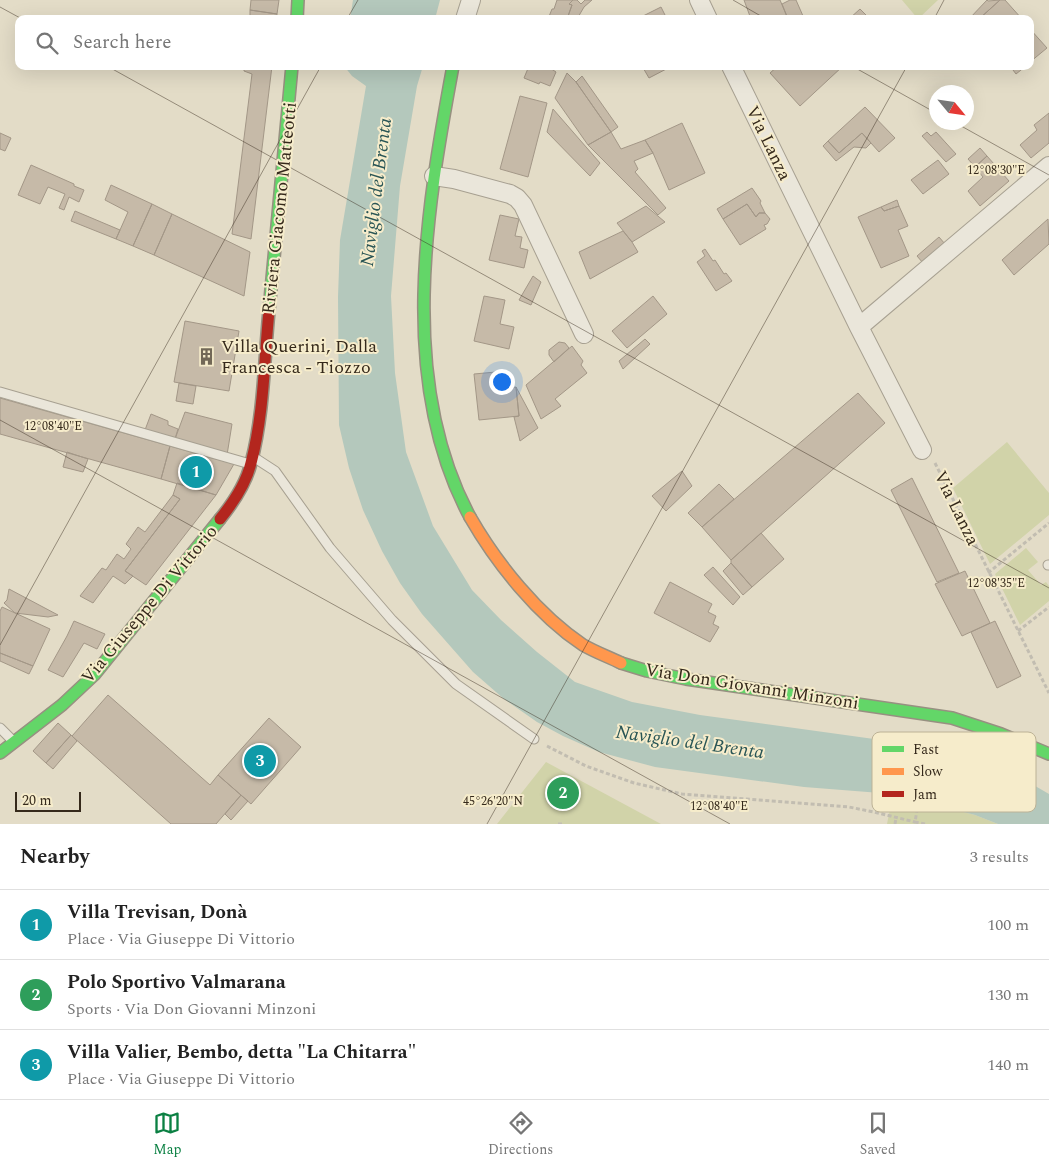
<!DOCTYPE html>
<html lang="en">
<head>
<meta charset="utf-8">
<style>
  body { margin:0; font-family:Spectral,serif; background:#f2f2f2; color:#222 }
  .compass { position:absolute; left:929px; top:85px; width:45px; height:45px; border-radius:50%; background:#fff; box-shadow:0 5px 20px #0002; rotate:119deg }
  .scale { position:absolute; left:15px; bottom:12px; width:66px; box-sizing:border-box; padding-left:5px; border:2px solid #35291b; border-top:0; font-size:14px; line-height:18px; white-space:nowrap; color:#35291b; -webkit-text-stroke:4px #f6eccb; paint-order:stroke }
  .you { position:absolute; left:501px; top:381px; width:18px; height:18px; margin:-12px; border:4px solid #fff; border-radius:50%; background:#1a73e8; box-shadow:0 0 0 8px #1a73e833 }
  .badge { display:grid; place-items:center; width:32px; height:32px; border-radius:50%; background:#0b8043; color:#fff; font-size:16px; font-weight:700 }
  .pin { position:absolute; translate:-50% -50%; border:2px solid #fff; box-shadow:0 1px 5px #0006 }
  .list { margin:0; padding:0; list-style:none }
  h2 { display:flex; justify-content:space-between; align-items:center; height:65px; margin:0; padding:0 20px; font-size:21px }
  h2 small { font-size:16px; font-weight:400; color:#767676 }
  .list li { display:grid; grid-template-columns:32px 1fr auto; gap:15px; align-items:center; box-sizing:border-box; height:70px; padding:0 20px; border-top:1px solid #e0e0e0 }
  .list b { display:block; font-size:19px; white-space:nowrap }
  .list p { margin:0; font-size:16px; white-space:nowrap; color:#767676 }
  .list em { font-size:16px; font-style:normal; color:#767676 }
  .icon { flex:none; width:28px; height:28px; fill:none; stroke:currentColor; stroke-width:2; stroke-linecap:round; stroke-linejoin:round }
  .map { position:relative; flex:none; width:1049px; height:824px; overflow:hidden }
  .search { position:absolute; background:#fff; box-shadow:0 5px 20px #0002; left:15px; right:15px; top:15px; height:55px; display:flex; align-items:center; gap:12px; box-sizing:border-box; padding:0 18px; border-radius:10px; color:#767676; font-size:19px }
  .sheet { height:275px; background:#fff }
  nav { display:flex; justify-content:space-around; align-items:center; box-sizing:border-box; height:70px; border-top:1px solid #e0e0e0; background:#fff; font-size:14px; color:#767676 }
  nav a { display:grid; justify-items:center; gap:2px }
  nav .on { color:#0b8043 }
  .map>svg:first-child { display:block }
  .green { fill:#d1d3a9 }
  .water { fill:#b4c8bc }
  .building { fill:#c6baa8; stroke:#a39787 }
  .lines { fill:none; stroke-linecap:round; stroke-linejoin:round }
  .lane-casing { stroke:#a7a091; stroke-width:11 }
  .street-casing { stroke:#a7a091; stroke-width:20 }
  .fast-casing { stroke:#979081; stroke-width:14 }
  .slow-casing { stroke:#979081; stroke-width:14 }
  .jam-casing { stroke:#979081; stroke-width:14 }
  .path { stroke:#c2bdb1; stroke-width:3; stroke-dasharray:4 2.5; stroke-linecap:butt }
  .lane { stroke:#eae6da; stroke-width:9 }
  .street { stroke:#eae6da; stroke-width:18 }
  .fast { stroke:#63d668; stroke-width:11 }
  .slow { stroke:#ff974d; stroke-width:11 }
  .jam { stroke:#b3261e; stroke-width:11 }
  .ticks { fill:none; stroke:#35291b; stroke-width:1; stroke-opacity:0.45 }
  .labels { text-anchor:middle; stroke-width:4; stroke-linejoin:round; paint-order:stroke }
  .street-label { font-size:18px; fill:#35291b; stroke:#f6eccb }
  .poi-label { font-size:18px; fill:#35291b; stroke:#f6eccb; text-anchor:start }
  .water-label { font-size:19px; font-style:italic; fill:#295555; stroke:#f6eccb }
  .key { fill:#f6eccb; stroke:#bcb296; stroke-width:1 }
  .key-label { font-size:14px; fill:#35291b }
  .ticks-label { font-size:12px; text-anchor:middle; fill:#35291b; stroke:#f6eccb; stroke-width:4; stroke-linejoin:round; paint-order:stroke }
</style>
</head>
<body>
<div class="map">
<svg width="1049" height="824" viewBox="0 0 1049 824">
  <rect width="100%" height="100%" fill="#e3dcc7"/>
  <!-- green -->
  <path class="green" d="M902,0H938L918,19Z
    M1007,442L1049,493V515L990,564L953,488Z
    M1026,548L1038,562L1028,570L1041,585L1046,582L1049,586V601L1020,625L995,574Z
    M546,762L661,824H497Z
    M893,794L975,815L998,824H887Z"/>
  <!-- water -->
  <path class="water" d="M353,0H440L435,19H350Z
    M423,66L417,86L400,186L391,296L395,373L406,452L433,526L472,590L501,620L537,652L575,682L632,702L700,715L939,748L981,760L1018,776L1049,794V824H998L975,815L893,794L804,787L655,767L599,752L563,736L537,722L504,699L473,672L422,614L400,583L382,551L363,510L349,468L339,425L338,297L340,240L366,86L352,76L344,66Z"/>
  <!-- building -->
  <path class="building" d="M251,0H279L277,14L250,10Z
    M557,0H573L569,4L572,5L567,19H548L552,9H554Z
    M573,0H577L581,4L585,0H592L584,7L577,19H567L572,5L569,4Z
    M744,0H780L788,19H751Z
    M790,0H796L803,16L796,19H788L782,4Z
    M987,0L988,1L1000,0L979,19H969Z
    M1000,0H1005L1022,19H979Z
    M661,7L667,19H637Z
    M860,9L866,15L862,19H849Z
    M250,10L277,14V19H250Z
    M1030,29L1047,48L1030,62Z
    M244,66H272L251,239L232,234L252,74L244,71Z
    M529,66H547L556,72L550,86L540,82L539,84L524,78Z
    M642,66H672L649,78Z
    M778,66H843L800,106L770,73Z
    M1010,66H1026L1016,74Z
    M567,73L576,82L611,132L588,145L555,98Z
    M582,76L618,127L611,132L576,82Z
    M520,96L547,103L528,177L500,169Z
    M865,107L895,138L879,152L862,133L839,153L828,141Z
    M553,109L600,163L590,176L547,132Z
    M1049,113V143L1031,158L1020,145L1037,130L1034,125Z
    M682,123L705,173L669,190L653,153L645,140Z
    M611,132L621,149L645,140L653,153L634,161L638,169L635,172L666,208L658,215L588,145Z
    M927,132L931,136L936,132L956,154L946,162L922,136Z
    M0,133L11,138L5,151L0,149Z
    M862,133L871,143L866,148L854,147L836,161L823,146L828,141L839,153Z
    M980,148L987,156L975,167L968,159Z
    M987,156L1009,181L980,206L968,191L983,177L975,167Z
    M938,160L949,174L923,194L911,180Z
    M31,165L74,184V186L84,190L79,202L69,197L64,210L59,208L65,194L48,187L40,204L18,195Z
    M111,185L152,204L133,246L116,239L128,212L105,200Z
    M752,188L761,201L760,203L765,213H759L756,217L747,204L723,219L717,209Z
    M897,200L899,206L884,211L881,207Z
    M152,204L172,214L154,255L133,246Z
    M747,204L756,217L759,213H765L770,219L767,224L764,225L766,229L740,245L723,219Z
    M646,206L665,222L632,242L617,223Z
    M899,206L908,226L898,230L909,256L881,268L858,217L881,207L884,211Z
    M75,211L120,230L116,239L71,221Z
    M172,214L250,252L244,296L154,255Z
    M500,215L519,219L515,236L522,237L520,248L528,250L524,268L489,260Z
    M1048,219L1049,244L1014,275L1002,260Z
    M623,231L632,242L638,252L590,279L579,252Z
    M939,237L945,244L923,263L917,256Z
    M705,249L713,261L715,260L724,274L726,273L732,281L716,291L697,262L705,256L702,251Z
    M533,276L541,282L531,305L519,300Z
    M484,296L505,300L500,324L514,327L509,349L474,341Z
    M653,296L667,314L627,348L612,331Z
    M185,321L239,331L229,391L174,382Z
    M645,339L650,344L623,369L619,361Z
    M559,342L565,343L569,348L554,362L549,355V350Z
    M572,346L583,361L581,365L587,373L555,399L561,406L541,419L526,385Z
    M507,371L509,388L516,387L519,416L479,420L474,374Z
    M179,383L196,386L193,404L176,401Z
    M516,387L538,428L520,441L514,417L519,416Z
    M858,393L885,423L731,560L702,527Z
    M0,398L170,446L161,479L0,434Z
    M185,412L232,424L227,455L175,439Z
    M151,414L168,421V425L178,429L175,439L145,430Z
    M170,446L234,464L216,495L161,479Z
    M67,452L88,459L83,472L63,467Z
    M682,471L692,486L666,511L652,496Z
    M912,478L959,573L937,582L891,490Z
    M177,483L216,495L146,585L125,571L180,499L173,495Z
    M719,484L734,499L702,527L688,513Z
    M173,495L180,499L125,571L133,576L125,584L113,576L93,603L80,596L102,568L106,570L117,554L124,559L131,549L126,544L138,527L145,532Z
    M761,533L784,559L752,587L731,563V560Z
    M731,563L752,587L743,595L723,571Z
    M713,567L740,597L733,605L704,575Z
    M965,571L990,623L962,636L935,584Z
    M670,582L712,604L708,612L716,616L713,624L719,627L710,642L654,613Z
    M9,589L58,615L48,617L15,613L4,603L7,600Z
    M2,607L50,629L33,666L0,653V611Z
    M74,621L105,634L97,649L84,643L63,677L48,670L67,636Z
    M995,621L1021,676L997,688L971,632Z
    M0,653L33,666L29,674L0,661Z
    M108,695L210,785L218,775L241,795L216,824H171L72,736Z
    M269,718L301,747L251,804L218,775Z
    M58,723L71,735L46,763L33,751Z
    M71,735L77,741L53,769L46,763Z
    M241,795L248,801L231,820L225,814Z"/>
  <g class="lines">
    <defs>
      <path id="lane" d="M0,392L250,464
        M255,458L275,471L330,548L392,620L456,684L534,739
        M1048,565H1049
        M0,728L13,741"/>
      <path id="street" d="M699,0L708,19
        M465,19L471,0
        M731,66L859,327L922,450
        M434,176L454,179L510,194L517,198L523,205L584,334
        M859,327L1049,166"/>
      <path id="fast" d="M297,19L298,0
        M453,66C426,211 397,381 470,517
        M269,311L292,66
        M621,663L647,671L686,679L952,718L1001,734L1049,754
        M0,753L62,705L94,675L220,519"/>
      <path id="slow" d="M470,517C497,564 538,615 583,645C595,652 609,657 621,663"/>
      <path id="jam" d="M220,519C233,503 246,484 251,463C264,414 264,361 269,311"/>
    </defs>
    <!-- lane casing -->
    <use href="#lane" class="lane-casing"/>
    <!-- street casing -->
    <use href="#street" class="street-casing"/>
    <!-- fast casing -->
    <use href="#fast" class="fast-casing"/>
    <!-- slow casing -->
    <use href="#slow" class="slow-casing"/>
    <!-- jam casing -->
    <use href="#jam" class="jam-casing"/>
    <!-- path -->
    <path class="path" d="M935,463L1049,693
      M988,573L1049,523
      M1018,631L1049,607
      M547,746L586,766L634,783L682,794L849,807L874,812L915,822
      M558,824H562
      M895,824L896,818
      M925,824L915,822L930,737"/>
    <!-- lane -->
    <use href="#lane" class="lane"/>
    <!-- street -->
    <use href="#street" class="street"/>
    <!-- fast -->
    <use href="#fast" class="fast"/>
    <!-- slow -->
    <use href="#slow" class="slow"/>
    <!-- jam -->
    <use href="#jam" class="jam"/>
  </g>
  <!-- ticks -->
  <path class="ticks" d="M733,0L766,19M0,7L22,19M347,19L358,0M934,19L944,0M107,66L1049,588M852,66L936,113M954,122L1049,175M0,420L730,824M0,645L321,66M487,824L907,66"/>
  <!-- icons -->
  <defs>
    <symbol id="building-bare" viewBox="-9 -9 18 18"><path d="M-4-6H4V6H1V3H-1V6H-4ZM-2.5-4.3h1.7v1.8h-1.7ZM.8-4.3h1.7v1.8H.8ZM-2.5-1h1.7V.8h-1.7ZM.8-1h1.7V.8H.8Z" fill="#726857" stroke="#f6eccb" stroke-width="2.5" paint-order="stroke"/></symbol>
  </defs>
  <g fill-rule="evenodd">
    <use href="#building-bare" x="194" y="344" width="25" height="25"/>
  </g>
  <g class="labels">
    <!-- street labels -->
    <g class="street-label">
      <text transform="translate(769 143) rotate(64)" y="6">Via Lanza</text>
      <text transform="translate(279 208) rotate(-84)" y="6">Riviera Giacomo Matteotti</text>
      <text transform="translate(957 508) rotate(64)" y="6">Via Lanza</text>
      <text transform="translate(149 604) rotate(-50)" y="6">Via Giuseppe Di Vittorio</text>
      <text transform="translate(752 686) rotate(9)" y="6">Via Don Giovanni Minzoni</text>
    </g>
    <!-- poi labels -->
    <g class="poi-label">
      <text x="221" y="352">Villa Querini, Dalla<tspan x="221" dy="21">Francesca - Tiozzo</tspan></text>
    </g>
    <!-- water labels -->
    <g class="water-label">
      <text transform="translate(375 192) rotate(-83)" y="7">Naviglio del Brenta</text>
      <text transform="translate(690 741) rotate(8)" y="7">Naviglio del Brenta</text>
    </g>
  </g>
  <!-- legend -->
  <rect x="872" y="732" width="164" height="80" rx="8" class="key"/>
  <rect x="882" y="746" width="22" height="6" fill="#63d668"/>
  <rect x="882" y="768" width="22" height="7" fill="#ff974d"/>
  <rect x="882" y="791" width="22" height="6" fill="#b3261e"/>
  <g class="key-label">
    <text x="913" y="754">Fast</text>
    <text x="913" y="776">Slow</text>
    <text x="913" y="799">Jam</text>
  </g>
  <g class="ticks-label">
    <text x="996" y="174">12°08'30"E</text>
    <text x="53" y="430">12°08'40"E</text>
    <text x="996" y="587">12°08'35"E</text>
    <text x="493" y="805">45°26'20"N</text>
    <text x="719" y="810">12°08'40"E</text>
  </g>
</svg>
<svg class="compass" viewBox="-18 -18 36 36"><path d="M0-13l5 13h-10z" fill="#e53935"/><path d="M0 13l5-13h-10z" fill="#767676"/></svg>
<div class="scale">20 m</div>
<div class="you"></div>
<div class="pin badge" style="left:196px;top:472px;background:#0f9aa8">1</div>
<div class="pin badge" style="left:563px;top:793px;background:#2e9e5b">2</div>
<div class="pin badge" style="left:260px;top:761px;background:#0f9aa8">3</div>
<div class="search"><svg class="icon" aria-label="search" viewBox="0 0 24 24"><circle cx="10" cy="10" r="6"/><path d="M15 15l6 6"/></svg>Search here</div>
</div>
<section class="sheet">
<h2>Nearby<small>3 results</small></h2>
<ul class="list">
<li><span class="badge" style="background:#0f9aa8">1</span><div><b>Villa Trevisan, Donà</b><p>Place · Via Giuseppe Di Vittorio</p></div><em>100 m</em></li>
<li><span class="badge" style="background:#2e9e5b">2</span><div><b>Polo Sportivo Valmarana</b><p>Sports · Via Don Giovanni Minzoni</p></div><em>130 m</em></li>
<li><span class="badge" style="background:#0f9aa8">3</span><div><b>Villa Valier, Bembo, detta &quot;La Chitarra&quot;</b><p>Place · Via Giuseppe Di Vittorio</p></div><em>140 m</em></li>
</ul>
</section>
<nav>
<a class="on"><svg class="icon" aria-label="map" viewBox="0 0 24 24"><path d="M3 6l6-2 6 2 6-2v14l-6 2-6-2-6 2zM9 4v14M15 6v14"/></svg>Map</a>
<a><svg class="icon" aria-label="directions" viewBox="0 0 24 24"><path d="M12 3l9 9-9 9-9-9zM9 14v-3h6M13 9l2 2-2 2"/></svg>Directions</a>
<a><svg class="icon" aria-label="saved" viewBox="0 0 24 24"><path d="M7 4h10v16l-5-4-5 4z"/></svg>Saved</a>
</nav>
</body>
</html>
